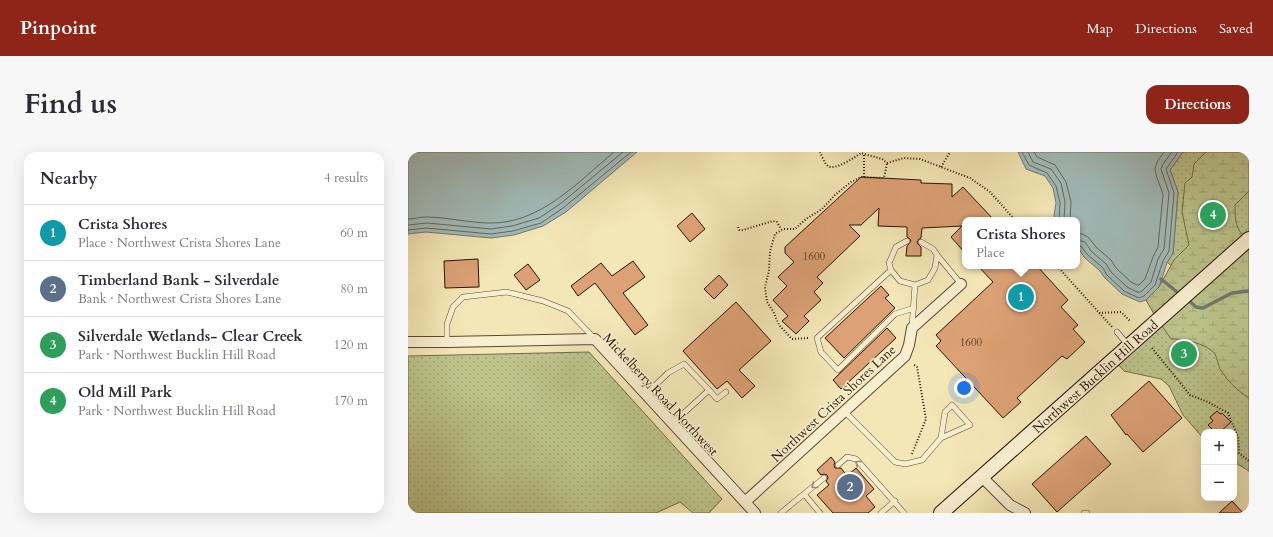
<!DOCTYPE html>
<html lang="en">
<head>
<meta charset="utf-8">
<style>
  body { margin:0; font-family:Cardo,serif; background:#f7f7f7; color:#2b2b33 }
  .controls { position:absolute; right:12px; bottom:12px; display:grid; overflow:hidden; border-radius:8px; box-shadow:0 4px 16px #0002 }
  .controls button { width:36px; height:36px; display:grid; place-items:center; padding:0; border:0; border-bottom:1px solid #e1e1e2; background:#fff; color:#2b2b33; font:20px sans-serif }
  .you { position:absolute; left:556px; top:236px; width:14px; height:14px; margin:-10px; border:3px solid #fff; border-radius:50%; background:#1a73e8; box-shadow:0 0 0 6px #1a73e833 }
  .badge { display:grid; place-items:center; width:26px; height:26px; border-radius:50%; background:#8f2418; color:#fff; font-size:13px; font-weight:700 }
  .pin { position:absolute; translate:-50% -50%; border:2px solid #fff; box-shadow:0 1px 4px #0006 }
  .popup { position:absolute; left:554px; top:65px; width:118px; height:52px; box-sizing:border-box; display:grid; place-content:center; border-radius:8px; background:#fff; filter:drop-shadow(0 1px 3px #0005); font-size:13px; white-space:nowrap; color:#7c7c81 }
  .popup b { font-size:15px; color:#2b2b33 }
  .popup::after { content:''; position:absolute; left:50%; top:100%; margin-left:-8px; border:8px solid transparent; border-top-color:#fff }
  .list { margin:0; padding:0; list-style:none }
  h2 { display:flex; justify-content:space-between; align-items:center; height:52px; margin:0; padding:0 16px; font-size:17px }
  h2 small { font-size:13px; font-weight:400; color:#7c7c81 }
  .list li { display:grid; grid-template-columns:26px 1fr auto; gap:12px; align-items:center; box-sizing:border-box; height:56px; padding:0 16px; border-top:1px solid #e1e1e2 }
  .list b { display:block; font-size:15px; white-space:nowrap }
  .list p { margin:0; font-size:13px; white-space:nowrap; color:#7c7c81 }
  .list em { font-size:13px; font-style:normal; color:#7c7c81 }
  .map { position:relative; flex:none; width:841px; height:361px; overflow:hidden; border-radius:12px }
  header { display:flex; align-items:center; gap:24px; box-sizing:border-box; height:56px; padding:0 20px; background:#8f2418; color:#fff }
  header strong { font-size:19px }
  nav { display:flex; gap:22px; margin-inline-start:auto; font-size:14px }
  .intro { display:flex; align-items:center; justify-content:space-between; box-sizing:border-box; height:96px; padding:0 24px }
  h1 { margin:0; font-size:28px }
  .button { padding:10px 18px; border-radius:12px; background:#8f2418; color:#fff; font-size:14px; font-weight:700 }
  main { display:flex; gap:24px; padding:0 24px }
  aside { flex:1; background:#fff; border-radius:12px; box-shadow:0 4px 16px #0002 }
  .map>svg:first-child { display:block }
  .green { fill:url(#green-dots); stroke:#726c47 }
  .wetland { fill:url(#wetland-marsh); stroke:#726c47 }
  .water { fill:#a2bcbb; stroke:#717871 }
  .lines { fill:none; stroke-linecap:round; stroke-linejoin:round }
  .shore { stroke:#65675e; stroke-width:1 }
  .stream { stroke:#717871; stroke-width:3.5 }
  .building { fill:#dca175; stroke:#281201 }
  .service-casing { stroke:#5b472e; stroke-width:6 }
  .minor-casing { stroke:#5b472e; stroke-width:12 }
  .secondary-casing { stroke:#281201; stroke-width:16 }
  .path { stroke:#281201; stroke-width:2; stroke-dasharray:1 2; stroke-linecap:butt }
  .service { stroke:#f8efd0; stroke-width:5 }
  .minor { stroke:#f8efd0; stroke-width:10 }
  .secondary { stroke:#f8efd0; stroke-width:14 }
  .oneway { stroke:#9a8c73 }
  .labels { text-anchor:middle; stroke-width:3; stroke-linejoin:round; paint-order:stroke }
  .number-label { font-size:11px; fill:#55361e }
  .street-label { font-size:13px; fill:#281201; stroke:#f8efd0 }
</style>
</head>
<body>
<header>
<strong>Pinpoint</strong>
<nav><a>Map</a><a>Directions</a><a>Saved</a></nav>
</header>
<div class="intro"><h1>Find us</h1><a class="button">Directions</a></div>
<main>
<aside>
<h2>Nearby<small>4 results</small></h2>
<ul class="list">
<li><span class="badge" style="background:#0f9aa8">1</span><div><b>Crista Shores</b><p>Place · Northwest Crista Shores Lane</p></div><em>60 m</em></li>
<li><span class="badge" style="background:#5c6f8a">2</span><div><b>Timberland Bank - Silverdale</b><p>Bank · Northwest Crista Shores Lane</p></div><em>80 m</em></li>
<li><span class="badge" style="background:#2e9e5b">3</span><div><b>Silverdale Wetlands- Clear Creek</b><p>Park · Northwest Bucklin Hill Road</p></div><em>120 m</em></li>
<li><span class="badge" style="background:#2e9e5b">4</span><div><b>Old Mill Park</b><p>Park · Northwest Bucklin Hill Road</p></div><em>170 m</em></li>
</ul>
</aside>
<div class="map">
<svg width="841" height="361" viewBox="0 0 841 361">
  <defs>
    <pattern id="green-dots" width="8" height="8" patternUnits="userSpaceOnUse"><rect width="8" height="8" fill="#bdc58d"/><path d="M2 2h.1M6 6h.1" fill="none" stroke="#a2a878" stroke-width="1.8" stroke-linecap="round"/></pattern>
    <pattern id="wetland-marsh" width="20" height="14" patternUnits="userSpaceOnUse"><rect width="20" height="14" fill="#bdc58d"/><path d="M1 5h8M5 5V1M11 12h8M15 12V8" fill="none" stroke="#a2a878"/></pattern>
  </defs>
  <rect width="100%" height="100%" fill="#f4e7b7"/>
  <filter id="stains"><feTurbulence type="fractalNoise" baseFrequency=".005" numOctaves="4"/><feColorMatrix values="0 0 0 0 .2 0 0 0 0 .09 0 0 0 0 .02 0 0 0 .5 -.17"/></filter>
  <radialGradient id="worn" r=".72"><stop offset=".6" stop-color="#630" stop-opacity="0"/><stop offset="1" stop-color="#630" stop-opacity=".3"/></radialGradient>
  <!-- green -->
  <path class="green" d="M775,0H841V319L826,310V280H796V287L775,263L761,234L753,227L716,219L705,207L785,136L770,119L759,110L765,101L770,40L762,18Z
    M181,200L314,347L301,361H285L272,350L248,361H0V204Z"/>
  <!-- wetland -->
  <path class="wetland" d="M798,0H841V39L827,53C827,72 828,77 841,90V246C828,237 821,231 812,217C810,212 809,206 807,202C800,192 774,186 763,187L746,162L738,148L751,135L766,108L781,93L774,60L777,31L784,25L786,12Z"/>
  <!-- water -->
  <path class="water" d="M0,0H229L158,60L135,74L106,83L83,86L18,80L0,82Z
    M610,0H775L762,18L770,40L765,101L759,111L751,135L738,148L732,150L714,142L696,125L692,119L676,105L669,94V68H647L646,63L648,51L645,36L637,24L618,17Z"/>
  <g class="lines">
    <!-- shore -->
    <path class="shore" d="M614,0L621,13L639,21L648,34L652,51L651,68
      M620,0L625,10L643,17L653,31L657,50L656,68
      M626,0L629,5L647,13L658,30L663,50L662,68
      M0,67C6,67 12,65 18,65C39,65 61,71 82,71C132,72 170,30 206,0
      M0,73L19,71L83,77L104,74L131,66L152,52L215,0
      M0,78L18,76L83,82L105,79L133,71L155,56L223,0
      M669,82H674L680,85L688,95L703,108L708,116L723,130L729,133H731L737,127L745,105L750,95L755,42L748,23L747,17L749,10L756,0
      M669,88L677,90L683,99L698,112L703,120L719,135L729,140H733L743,130L750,107L756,97L761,41L753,17L755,12L764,0
      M669,93L673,94L679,102L695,116L699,123L716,139L731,146L736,144L747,133L755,109L761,99L766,41L758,17L770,0"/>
    <!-- stream -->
    <path class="stream" d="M753,127L774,144
      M779,147L788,155L795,156L824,141L841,139"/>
  </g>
  <!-- building -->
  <path class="building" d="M453,25L513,28V31L544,32V45L555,35L586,68H557V101L543,85L554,74L514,76L513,86L511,87L509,90L510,92L513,95V104H498L499,94L503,89L502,87L499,85V75L470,74L471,56L453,73H441L452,84L409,125L415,131L406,140L413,148L396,164L401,169L388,182L374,169L380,164L365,148L379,134L370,125L386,110L377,101V95Z
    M284,61L297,77L282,90L269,74Z
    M70,107L71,135L37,136L36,109Z
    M225,109L237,125L215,141L240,173L227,183L187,131L170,144L163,134L193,111L204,124Z
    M120,112L132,128L118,138L106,123Z
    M570,114H629L660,148L653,155L670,173L665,177L677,190L659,207L654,204L609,246L613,250L595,266L528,194L533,189L528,183L585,130Z
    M311,123L320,133L306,147L296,137Z
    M473,134L481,143L477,146L487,156L436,206L417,186Z
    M328,150L363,189L331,218L347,234L334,246L319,229L309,237L275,199Z
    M479,176L488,186L433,237L425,228Z
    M741,229L774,266L735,300L719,282L718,283L703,263Z
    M809,259L812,262L814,261L823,270L812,280H807L800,273L805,269L802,265Z
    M678,284L703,312L649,360L624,332Z
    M423,305L427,310L426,313L427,316H433L439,324L448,316L466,337L458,344L467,355L460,361H425L409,343L421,333L418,329L420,326L419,323L416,322L413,323L409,318Z
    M824,349L835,361H811Z"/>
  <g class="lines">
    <defs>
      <path id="service" d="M513,90L525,97L529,103
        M483,118L481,111L488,95L499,89
        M506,156L487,162L430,218L413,200L409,186L483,118L492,129L507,133L520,128L527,116L529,103L553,132
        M504,175L507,133
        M709,180L720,193
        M39,190V172L45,155L55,145L99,140L135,149L160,159L186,186
        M301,238L309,247L318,240
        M238,242L260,221L276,212L301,238L265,271
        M437,260L487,310L497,312L514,308L533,286L537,260L544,253L562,273L533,286
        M430,313L439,305L448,307L496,361
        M396,342L416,326
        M373,361L396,342L412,361
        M473,361L487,349
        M676,361H679"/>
      <path id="minor" d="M0,190H39L187,187L347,361
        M574,325L602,353L617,361
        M337,350L497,204L501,193L504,176L553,132"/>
      <g id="secondary">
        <path id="s1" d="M533,361L841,87"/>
      </g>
    </defs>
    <!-- service casing -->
    <use href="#service" class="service-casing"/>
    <!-- minor casing -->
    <use href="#minor" class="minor-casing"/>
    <!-- secondary casing -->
    <use href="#secondary" class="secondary-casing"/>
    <!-- path -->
    <path class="path" d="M412,0C414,4 416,11 420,14C427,19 447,5 453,1L474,7L479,11
      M479,11L496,6L512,7L562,26L582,40L607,68
      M533,15L542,0
      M456,25V2
      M330,75L331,78H335L365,69L369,70L373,77
      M649,114L704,175
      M691,161L713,160L722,169
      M400,186L384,187L371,173L365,159L359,150L357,135L361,119L362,99L367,82L375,77H387L398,67L414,57L427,43L443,30L453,25L476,26L479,11
      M744,196L782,243L800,250L820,261L830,285L831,301L841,309
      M504,302L518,267L509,215L505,212"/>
    <!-- service -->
    <use href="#service" class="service"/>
    <!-- minor -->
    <use href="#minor" class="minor"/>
    <!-- secondary -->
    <use href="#secondary" class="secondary"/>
  </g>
  <!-- one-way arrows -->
  <defs><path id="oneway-chevron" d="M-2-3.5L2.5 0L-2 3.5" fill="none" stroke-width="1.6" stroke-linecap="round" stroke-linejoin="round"/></defs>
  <g class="oneway">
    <use href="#oneway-chevron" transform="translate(450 311) rotate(-141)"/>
    <use href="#oneway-chevron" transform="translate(406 334) rotate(141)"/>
  </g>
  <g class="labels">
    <!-- number labels -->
    <g class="number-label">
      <text x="406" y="108">1600</text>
      <text x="563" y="194">1600</text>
    </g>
    <!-- street labels -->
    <g class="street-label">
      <text dy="5" stroke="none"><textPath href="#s1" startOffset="206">Northwest Bucklin Hill Road</textPath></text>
      <text transform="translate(253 242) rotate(47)" y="5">Mickelberry Road Northwest</text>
      <text transform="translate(425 251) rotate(-43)" y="5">Northwest Crista Shores Lane</text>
    </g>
  </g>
  <rect width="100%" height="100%" filter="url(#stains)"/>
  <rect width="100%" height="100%" fill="url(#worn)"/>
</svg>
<div class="controls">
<button>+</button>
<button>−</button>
</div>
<div class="you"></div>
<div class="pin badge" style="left:613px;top:145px;background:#0f9aa8">1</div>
<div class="popup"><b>Crista Shores</b>Place</div>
<div class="pin badge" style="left:442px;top:335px;background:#5c6f8a">2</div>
<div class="pin badge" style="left:776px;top:202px;background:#2e9e5b">3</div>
<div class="pin badge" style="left:805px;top:63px;background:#2e9e5b">4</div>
</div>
</main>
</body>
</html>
